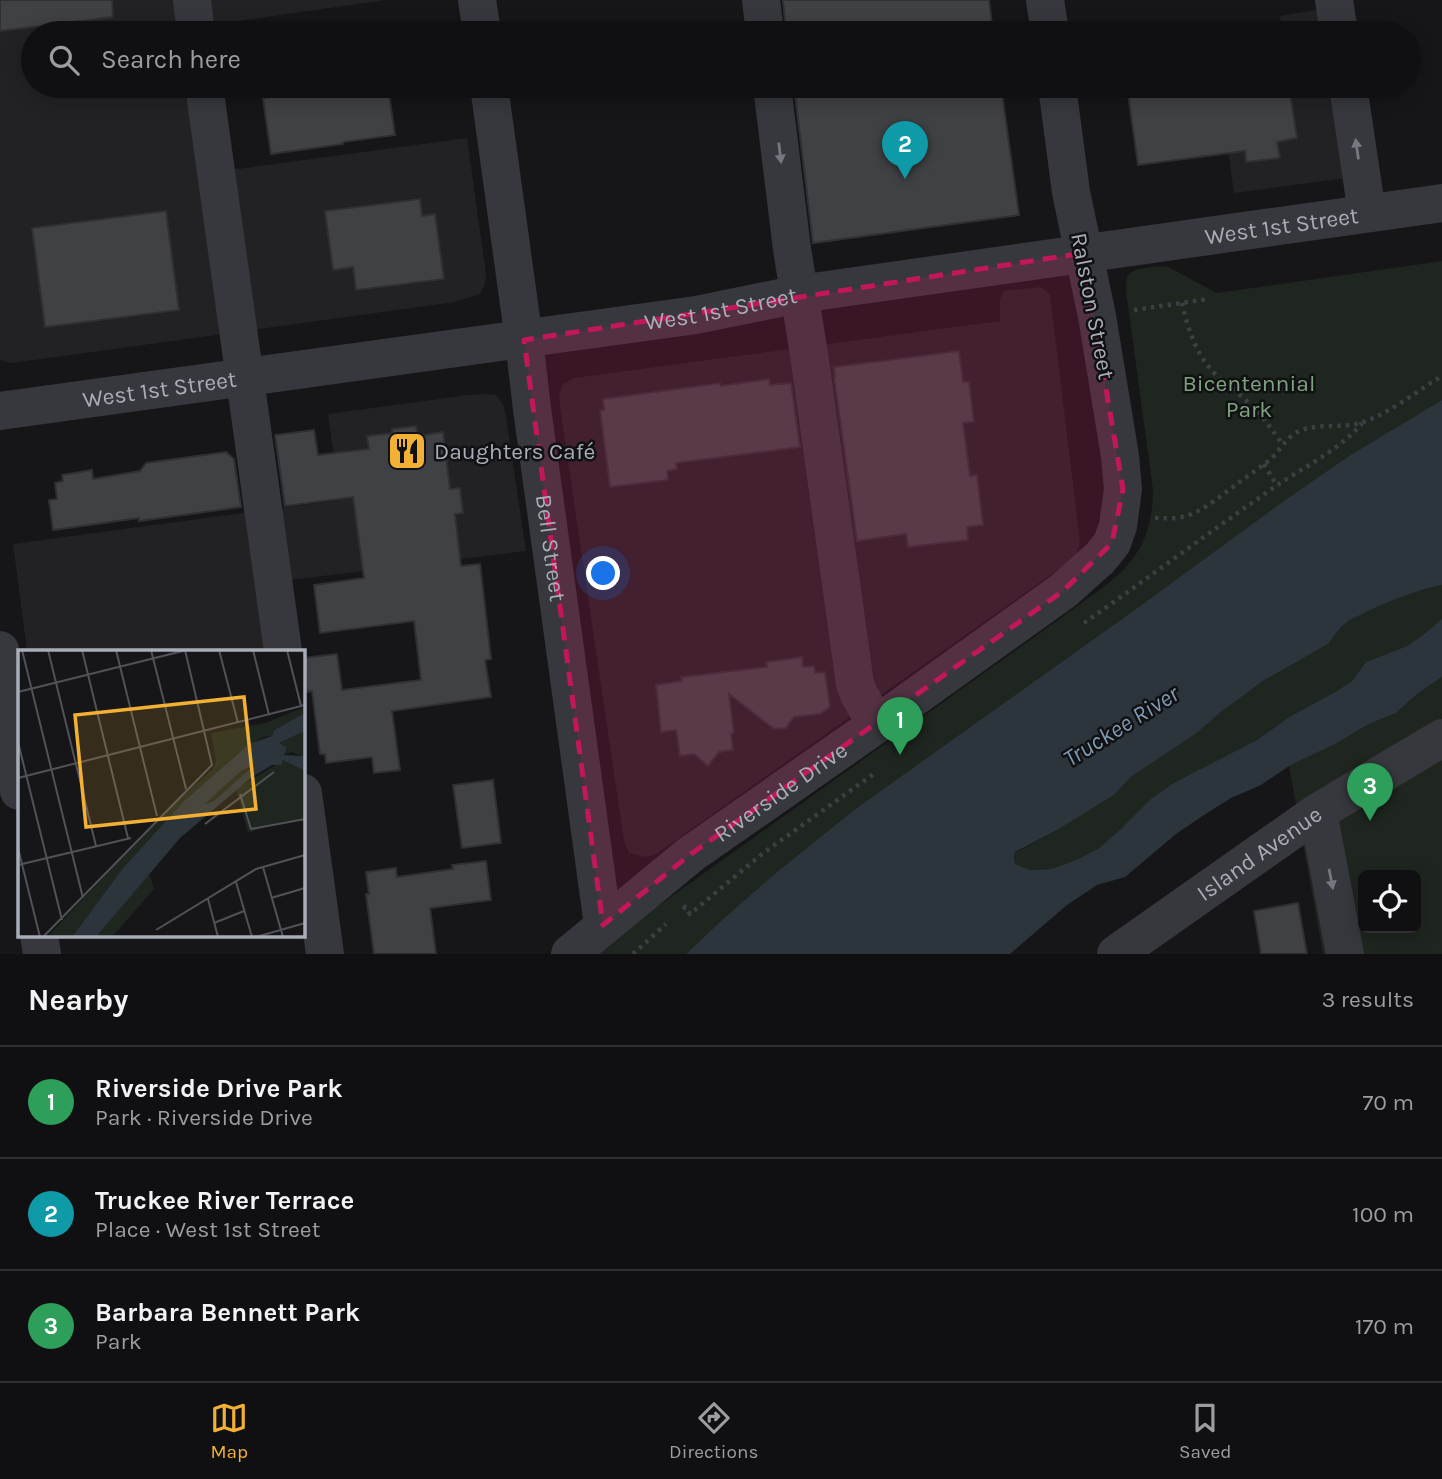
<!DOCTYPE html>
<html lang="en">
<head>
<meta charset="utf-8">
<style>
  body { margin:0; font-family:Karla,sans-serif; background:#19191b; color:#f1f3f6 }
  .controls { position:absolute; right:21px; bottom:21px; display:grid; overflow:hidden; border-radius:10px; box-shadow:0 4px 18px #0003 }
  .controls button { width:63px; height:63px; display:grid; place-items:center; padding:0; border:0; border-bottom:2px solid #303032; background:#101012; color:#f1f3f6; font:35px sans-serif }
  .you { position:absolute; left:604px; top:574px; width:24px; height:24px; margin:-18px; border:5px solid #fff; border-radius:50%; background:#1a73e8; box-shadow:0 0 0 10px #1a73e833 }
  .badge { display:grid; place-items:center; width:46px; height:46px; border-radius:50%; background:#f2b134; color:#fff; font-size:23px; font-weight:700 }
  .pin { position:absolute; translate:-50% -58px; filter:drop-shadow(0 2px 4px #0008) }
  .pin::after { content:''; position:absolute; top:37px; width:24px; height:21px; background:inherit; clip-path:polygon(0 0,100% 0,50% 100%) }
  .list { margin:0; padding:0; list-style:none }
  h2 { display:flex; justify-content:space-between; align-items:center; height:91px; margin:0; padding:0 28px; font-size:30px }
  h2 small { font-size:23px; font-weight:400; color:#9c9d9f }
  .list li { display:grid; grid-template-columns:46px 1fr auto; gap:21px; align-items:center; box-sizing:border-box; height:112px; padding:0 28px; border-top:2px solid #303032 }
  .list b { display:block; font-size:26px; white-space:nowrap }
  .list p { margin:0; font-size:23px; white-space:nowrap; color:#9c9d9f }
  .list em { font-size:23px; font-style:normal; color:#9c9d9f }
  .icon { flex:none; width:38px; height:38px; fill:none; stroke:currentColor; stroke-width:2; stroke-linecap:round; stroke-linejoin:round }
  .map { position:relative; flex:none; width:1442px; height:954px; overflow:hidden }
  .search { position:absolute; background:#101012; box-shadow:0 4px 18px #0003; left:21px; right:21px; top:21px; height:77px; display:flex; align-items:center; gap:18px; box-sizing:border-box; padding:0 24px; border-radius:38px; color:#9c9d9f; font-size:26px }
  .sheet { height:427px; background:#101012 }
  nav { display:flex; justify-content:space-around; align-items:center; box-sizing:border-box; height:98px; border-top:2px solid #303032; background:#101012; font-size:19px; color:#9c9d9f }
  nav a { display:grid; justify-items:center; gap:4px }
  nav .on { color:#f2b134 }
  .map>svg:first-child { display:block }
  .built { fill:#222225 }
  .green { fill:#1e261f; fill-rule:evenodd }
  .water { fill:#2c353c }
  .building { fill:#404145; stroke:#303034; stroke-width:2 }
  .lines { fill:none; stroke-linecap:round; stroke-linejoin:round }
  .path { stroke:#3d3f44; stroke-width:4.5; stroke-dasharray:3.5 5; stroke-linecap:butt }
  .minor { stroke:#37383d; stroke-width:38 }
  .oneway { fill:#757881 }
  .marked { fill:#c2185b; fill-opacity:0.2; stroke:#c2185b; stroke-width:5; stroke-dasharray:14 9; stroke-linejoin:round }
  .labels { text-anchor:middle; stroke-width:5; stroke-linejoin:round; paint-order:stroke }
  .street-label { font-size:23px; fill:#a8adb8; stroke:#111113 }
  .park-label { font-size:23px; fill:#7fa381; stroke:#111113 }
  .poi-label { font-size:23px; fill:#a8adb8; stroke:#111113; text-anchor:start }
  .water-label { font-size:24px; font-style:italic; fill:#7f9bb3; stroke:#111113 }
  .inset-road { fill:none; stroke:#505258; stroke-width:2 }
  .view { fill:#f2b134; fill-opacity:0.15; stroke:#f2b134; stroke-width:3.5 }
  .inset-edge { fill:none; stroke:#a8adb8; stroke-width:3.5 }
</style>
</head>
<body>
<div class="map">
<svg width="1442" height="954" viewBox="0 0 1442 954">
  <rect width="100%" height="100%" fill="#161618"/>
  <!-- built -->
  <path class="built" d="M0,0H386L196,27V33H33V86H204L216,172L467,138L486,274L485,284L480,294L455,302L238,332L12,363L0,360Z
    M1335,7L1339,33H1282L1280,16Z
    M1219,86H1348L1361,176L1234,193Z
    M1041,287L1050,294L1080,542L1077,554L1066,564L655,855L645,857L629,853L624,841L560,407L559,394L563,384L574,378L1000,321V299L1004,291Z
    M485,394L496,395L503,404L506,417L526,551L274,582L283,651H27L13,544L340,500L328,414L469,395Z"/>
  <!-- green -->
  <path class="green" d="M1442,261V400L1352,454L993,711L854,810L777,872L723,919L686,954H600L654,909L1061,618C1113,579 1152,563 1153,490L1126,291C1126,286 1126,278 1129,274C1133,268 1161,265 1168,267L1217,293Z
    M1442,585V619L1423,635L1407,646L1366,662L1352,681L1337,691L1289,717L1257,740L1177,781L1098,849L1076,860L1051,869L1030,870L1015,864L1014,858L1015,853L1059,829L1114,795L1132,776L1263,681L1328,644L1341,627L1348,621C1378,606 1408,592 1442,585Z
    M1442,677V954H1323L1289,766L1335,744L1369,724L1396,713L1417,694ZM1363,875H1416V928H1363Z"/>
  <!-- water -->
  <path class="water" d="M1442,400V585C1408,592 1378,606 1348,621L1341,627L1328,644L1263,681L1222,711L1195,734L1132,776L1114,795L1059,829L1015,852L1014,858L1015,864L1030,870L1051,869L1076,860L1098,849L1122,828L1151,799L1177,781L1257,740L1289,717L1337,691L1352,681L1366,662L1407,646L1423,635L1442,619V677L1417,694L1396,713L1369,724L1335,744L1289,766L1261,785L1231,798L1201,817L1176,834L1125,877L1097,885L1067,905L1010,954H686L723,919L777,872L854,810L1140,606L1284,501L1352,454Z"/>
  <!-- building -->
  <path class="building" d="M0,0H112L113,17L0,31Z
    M783,0H989L993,33H786Z
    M794,86H1001L1019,215L813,243Z
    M1127,86H1289L1297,138L1277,142L1280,158L1246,162L1245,151L1138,165Z
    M388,88L395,135L343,142V144L271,154L263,98L318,91V97Z
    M420,199L422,216L435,214L444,279L356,290L353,267L333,270L325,211Z
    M166,211L179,310L45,327L32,228Z
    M959,351L963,382H969L974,422L963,423L970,476L977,475L983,525L967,527L968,540L908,547L906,534L857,541L834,377H835L834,367Z
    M769,379L770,385L791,383L800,447L676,463L677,469L667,471L668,480L610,487L600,410H604L603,399L720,383L721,386Z
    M416,426L418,436L443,432L450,489L460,488L463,513L455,514L461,566L480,564L491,659L485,660L491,697L392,711L400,770L374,773L372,757L326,763L325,754H320L312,691L307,692L303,660V658L337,654L342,690L421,680L414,621L320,633L314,585L364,578L353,497L285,506L275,435L314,430L318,455L369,449L367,436L392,433V429Z
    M226,452L234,459L241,507L139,521V518L53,530L49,500L57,499L55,483L63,481L62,475L92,470L93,479L140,471L146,463Z
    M802,657L803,667L814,666L815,673L825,672L830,707L820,714L794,717L786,728L774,729L729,694L734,733L731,734L733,750L719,752L708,766L694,754L680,756L676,730L661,732L656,685L682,681L681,677L767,667L766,662Z
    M493,780L501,843L462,848L453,785Z
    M486,861L491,900L430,908L436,954H374L366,894H369L366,872L396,868L397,877L453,869L452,865Z
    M1298,903L1307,954H1261L1254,911Z"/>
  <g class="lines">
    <!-- path -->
    <path class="path" d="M1182,303C1187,325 1194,349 1209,367C1218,379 1230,386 1241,396C1258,410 1270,427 1283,445
      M1134,310L1208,299
      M1264,464L1277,486
      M1155,518C1164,518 1173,519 1182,517C1203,512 1220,496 1237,484C1249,475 1261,467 1272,458C1280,450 1285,440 1294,434C1314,421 1341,430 1363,422C1390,413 1417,391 1442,376
      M1084,623C1148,578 1211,531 1276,486C1304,467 1341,449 1362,423
      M683,909L685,907L690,914L762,854L875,773
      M633,954L666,924"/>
    <!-- minor -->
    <g class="minor">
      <path d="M192,0L196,33"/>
      <path d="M477,0L482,33"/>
      <path d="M761,0L765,33"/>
      <path d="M1045,0L1050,33"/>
      <path d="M1334,0L1339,33"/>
      <path d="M204,86L283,651"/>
      <path id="s1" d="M489,86L524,340L532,409L603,925"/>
      <path d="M772,86L792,249L809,354L855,684L858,692L876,725"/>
      <path d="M1348,86L1367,213"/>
      <path id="s2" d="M0,411L696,315L799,294L1442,203"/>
      <path d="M0,650L19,791"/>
      <path d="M303,793L325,954"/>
      <path d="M1318,812L1345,954"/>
      <path d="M39,935L42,954"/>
      <path id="s3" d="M570,954L691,854L876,725L1063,591L1100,558L1112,543L1118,526L1123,489L1120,456L1097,316L1071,192L1057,86"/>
      <path id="s4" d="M1116,954L1318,812L1442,738"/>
    </g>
  </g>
  <!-- one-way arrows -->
  <defs><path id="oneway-solid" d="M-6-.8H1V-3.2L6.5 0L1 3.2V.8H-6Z" transform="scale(1.75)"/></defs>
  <g class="oneway">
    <use href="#oneway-solid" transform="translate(1357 149) rotate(-98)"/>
    <use href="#oneway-solid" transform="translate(780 153) rotate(83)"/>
    <use href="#oneway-solid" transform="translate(1331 879) rotate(79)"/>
  </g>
  <!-- marked area -->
  <path class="marked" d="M1083,253L1123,489L1112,543L1063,591L691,854L603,925L524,340Z"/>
  <!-- icons -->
  <defs>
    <symbol id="restaurant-square" viewBox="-11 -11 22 22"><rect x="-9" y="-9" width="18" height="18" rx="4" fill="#f2b134" stroke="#111113"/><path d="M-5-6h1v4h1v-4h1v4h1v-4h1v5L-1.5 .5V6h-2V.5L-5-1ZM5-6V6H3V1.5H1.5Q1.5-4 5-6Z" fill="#111"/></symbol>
  </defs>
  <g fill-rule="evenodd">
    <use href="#restaurant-square" x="385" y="429" width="44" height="44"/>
  </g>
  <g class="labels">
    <!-- street labels -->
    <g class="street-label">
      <text dy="8" stroke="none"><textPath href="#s2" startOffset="1295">West 1st Street</textPath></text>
      <text transform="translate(1093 306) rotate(79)" y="8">Ralston Street</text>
      <text dy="8" stroke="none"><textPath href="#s2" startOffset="728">West 1st Street</textPath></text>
      <text dy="8" stroke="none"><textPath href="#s2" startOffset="161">West 1st Street</textPath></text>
      <text dy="8" stroke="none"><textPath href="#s1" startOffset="466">Bell Street</textPath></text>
      <text dy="8" stroke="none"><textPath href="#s3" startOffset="266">Riverside Drive</textPath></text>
      <text dy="8" stroke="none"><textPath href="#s4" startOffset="175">Island Avenue</textPath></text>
    </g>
    <!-- park labels -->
    <g class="park-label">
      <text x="1249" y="391">Bicentennial<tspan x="1249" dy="26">Park</tspan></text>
    </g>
    <!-- poi labels -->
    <g class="poi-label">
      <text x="434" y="459">Daughters Café</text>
    </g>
    <!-- water labels -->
    <g class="water-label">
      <text transform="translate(1121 726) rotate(-32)" y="8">Truckee River</text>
    </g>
  </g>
  <!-- overview -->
  <g transform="translate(18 650)">
    <rect width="287" height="287" fill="#161618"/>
    <path d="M287,57V63L256,80L254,86L245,87L221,102L167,150L105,218L54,287H29L145,164L195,119L198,110L193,83L247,73ZM287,81V107L273,102L266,105L269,97L261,93ZM266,110L287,121V171H268L230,183L218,139ZM235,116L196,151L187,154L223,121ZM131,223L136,239L94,287H78Z" fill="#1e261f"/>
    <path d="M287,63V81L261,93L269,97L266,105L286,106L287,121L265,110L263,115H254L234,127L162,188L78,287H54L105,218L167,150L231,94L254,86L256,80ZM235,116L196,151L187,154L223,121Z" fill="#2c353c" fill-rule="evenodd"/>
    <path class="inset-road" d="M4,0L65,248M30,0L78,196M64,0L110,188M98,0L139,166M133,0L168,139M201,0L220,73M235,0L251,65M269,0L283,56M0,42L169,0M0,92L44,270M0,128L287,55M222,144L233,179L287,169M187,174L256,122M0,198L22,287M0,215L113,188M245,217L265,287M218,232L234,287M253,248L287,238M190,249L200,287M196,273L226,261M138,280L238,219L287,205M25,287L194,115L167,0M238,287L287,273"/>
    <path class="view" d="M226,47L238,159L68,177L57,65Z"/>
    <rect width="287" height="287" class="inset-edge"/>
  </g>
</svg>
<div class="controls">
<button><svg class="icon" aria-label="locate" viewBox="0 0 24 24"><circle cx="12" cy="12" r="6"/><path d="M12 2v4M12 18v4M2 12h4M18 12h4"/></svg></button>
</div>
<div class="you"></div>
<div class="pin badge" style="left:900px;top:755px;background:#2e9e5b">1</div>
<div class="pin badge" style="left:905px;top:179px;background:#0f9aa8">2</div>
<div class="pin badge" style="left:1370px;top:821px;background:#2e9e5b">3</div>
<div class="search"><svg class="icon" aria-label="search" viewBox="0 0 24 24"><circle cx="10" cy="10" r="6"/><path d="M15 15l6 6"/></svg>Search here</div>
</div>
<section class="sheet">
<h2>Nearby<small>3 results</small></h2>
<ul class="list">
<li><span class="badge" style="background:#2e9e5b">1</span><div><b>Riverside Drive Park</b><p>Park · Riverside Drive</p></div><em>70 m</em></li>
<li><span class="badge" style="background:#0f9aa8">2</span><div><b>Truckee River Terrace</b><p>Place · West 1st Street</p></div><em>100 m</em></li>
<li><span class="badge" style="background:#2e9e5b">3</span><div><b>Barbara Bennett Park</b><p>Park</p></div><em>170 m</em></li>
</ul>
</section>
<nav>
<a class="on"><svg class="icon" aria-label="map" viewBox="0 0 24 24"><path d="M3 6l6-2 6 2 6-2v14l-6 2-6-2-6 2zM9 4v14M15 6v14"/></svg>Map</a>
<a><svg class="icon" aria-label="directions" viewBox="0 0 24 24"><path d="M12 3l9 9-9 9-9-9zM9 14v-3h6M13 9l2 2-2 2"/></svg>Directions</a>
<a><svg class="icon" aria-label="saved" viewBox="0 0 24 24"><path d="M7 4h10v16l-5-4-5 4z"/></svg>Saved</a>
</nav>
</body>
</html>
